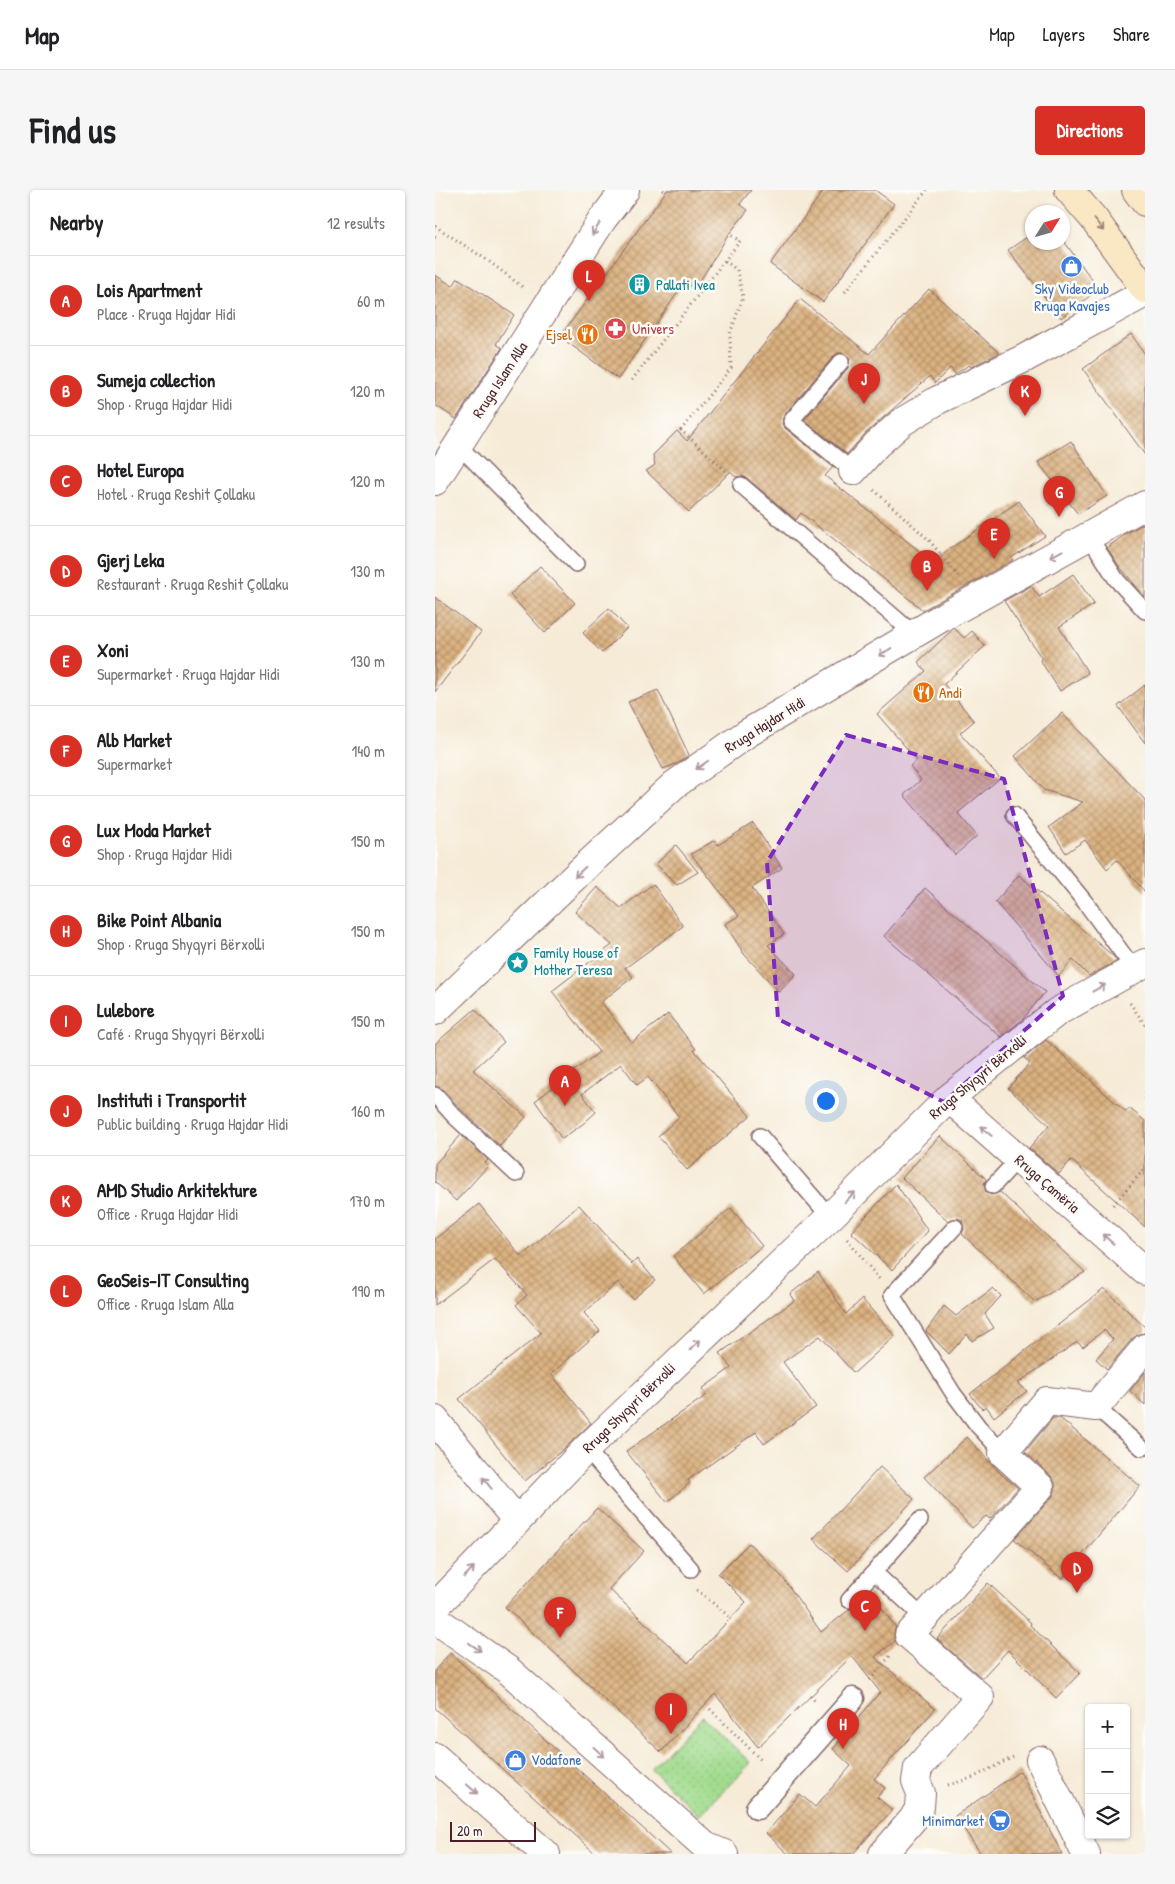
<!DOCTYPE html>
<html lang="en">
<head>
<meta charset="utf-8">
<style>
  body { margin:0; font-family:"Patrick Hand",sans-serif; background:#f6f6f6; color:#202124 }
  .controls { position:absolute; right:15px; bottom:15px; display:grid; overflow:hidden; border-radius:5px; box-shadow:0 1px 4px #0004 }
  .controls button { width:45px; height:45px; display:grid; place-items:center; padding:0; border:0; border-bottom:1px solid #e0e0e0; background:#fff; color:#202124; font:25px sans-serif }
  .compass { position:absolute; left:590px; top:15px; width:45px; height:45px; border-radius:50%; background:#fff; box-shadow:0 1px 4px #0004; rotate:53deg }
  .scale { position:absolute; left:15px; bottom:12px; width:86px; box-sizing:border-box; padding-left:5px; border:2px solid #4a1f2b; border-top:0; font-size:14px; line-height:18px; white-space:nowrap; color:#4a1f2b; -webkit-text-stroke:4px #fdfcf7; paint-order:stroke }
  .you { position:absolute; left:390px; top:910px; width:18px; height:18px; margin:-12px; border:4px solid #fff; border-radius:50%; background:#1a73e8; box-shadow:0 0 0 8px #1a73e833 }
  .badge { display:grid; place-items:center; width:32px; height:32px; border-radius:50%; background:#d93025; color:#fff; font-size:16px; font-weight:700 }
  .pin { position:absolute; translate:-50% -41px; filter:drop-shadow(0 1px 2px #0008) }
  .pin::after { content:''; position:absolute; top:26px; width:18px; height:15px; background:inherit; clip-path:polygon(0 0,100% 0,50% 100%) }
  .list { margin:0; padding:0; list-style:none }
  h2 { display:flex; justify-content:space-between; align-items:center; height:65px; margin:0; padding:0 20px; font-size:21px }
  h2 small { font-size:16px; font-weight:400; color:#757577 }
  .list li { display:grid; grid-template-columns:32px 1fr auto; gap:15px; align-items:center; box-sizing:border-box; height:90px; padding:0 20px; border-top:1px solid #e0e0e0 }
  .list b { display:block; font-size:19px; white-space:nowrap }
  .list p { margin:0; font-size:16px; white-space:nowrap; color:#757577 }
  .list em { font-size:16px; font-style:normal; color:#757577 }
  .icon { flex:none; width:28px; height:28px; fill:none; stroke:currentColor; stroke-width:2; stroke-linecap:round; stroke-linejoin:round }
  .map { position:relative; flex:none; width:710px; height:1664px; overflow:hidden; border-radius:5px }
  header { display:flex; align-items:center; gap:30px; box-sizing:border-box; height:70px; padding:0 25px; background:#fff; border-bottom:1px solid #e0e0e0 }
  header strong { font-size:24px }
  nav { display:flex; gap:28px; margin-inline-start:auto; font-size:18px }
  .intro { display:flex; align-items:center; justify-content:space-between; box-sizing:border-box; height:120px; padding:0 30px }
  h1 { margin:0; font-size:35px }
  .button { padding:12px 22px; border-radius:5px; background:#d93025; color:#fff; font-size:18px; font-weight:700 }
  main { display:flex; gap:30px; padding:0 30px }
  aside { flex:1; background:#fff; border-radius:5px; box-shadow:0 1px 4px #0004 }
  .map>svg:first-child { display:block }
  .grass { fill:url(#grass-dots); stroke:#767e5d }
  .building { fill:url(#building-cross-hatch) }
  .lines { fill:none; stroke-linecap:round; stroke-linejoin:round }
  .service-casing { stroke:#866667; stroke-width:18 }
  .pedestrian-casing { stroke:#866667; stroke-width:25 }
  .minor-casing { stroke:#866667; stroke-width:30 }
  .tertiary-casing { stroke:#866667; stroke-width:30 }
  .secondary-casing { stroke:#866667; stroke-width:30 }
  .path { stroke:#866667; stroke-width:3; stroke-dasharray:1 4; stroke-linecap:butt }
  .service { stroke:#fff; stroke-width:15 }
  .pedestrian { stroke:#fff; stroke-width:22 }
  .minor { stroke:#fff; stroke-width:28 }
  .tertiary { stroke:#fff; stroke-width:28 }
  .secondary { stroke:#fae7c3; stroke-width:28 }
  .oneway { stroke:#a28377 }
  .oneway2 { stroke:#ae9aa0 }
  .marked { fill:#7b2cbf; fill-opacity:0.2; stroke:#7b2cbf; stroke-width:4; stroke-dasharray:10 6; stroke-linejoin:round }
  .labels { text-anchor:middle; stroke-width:5; stroke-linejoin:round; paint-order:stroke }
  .culture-label { font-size:15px; fill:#0d838f; stroke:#fdfcf7; text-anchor:start }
  .shop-label { font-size:15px; fill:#366cbe; stroke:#fdfcf7 }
  .health-label { font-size:15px; fill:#be3a42; stroke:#fdfcf7; text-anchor:start }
  .food-label { font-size:15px; fill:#c56008; stroke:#fdfcf7; text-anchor:end }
  .street-label { font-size:15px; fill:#4a1f2b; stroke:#fdfcf7 }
</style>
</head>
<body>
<header>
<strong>Map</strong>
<nav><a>Map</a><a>Layers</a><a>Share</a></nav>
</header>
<div class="intro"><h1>Find us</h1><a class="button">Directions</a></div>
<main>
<aside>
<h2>Nearby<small>12 results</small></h2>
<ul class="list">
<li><span class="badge">A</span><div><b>Lois Apartment</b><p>Place · Rruga Hajdar Hidi</p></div><em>60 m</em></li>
<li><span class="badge">B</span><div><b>Sumeja collection</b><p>Shop · Rruga Hajdar Hidi</p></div><em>120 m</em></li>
<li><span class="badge">C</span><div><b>Hotel Europa</b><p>Hotel · Rruga Reshit Çollaku</p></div><em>120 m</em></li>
<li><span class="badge">D</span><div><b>Gjerj Leka</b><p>Restaurant · Rruga Reshit Çollaku</p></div><em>130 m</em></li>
<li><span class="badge">E</span><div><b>Xoni</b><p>Supermarket · Rruga Hajdar Hidi</p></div><em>130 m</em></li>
<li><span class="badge">F</span><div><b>Alb Market</b><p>Supermarket</p></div><em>140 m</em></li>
<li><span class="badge">G</span><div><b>Lux Moda Market</b><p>Shop · Rruga Hajdar Hidi</p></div><em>150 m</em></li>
<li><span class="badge">H</span><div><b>Bike Point Albania</b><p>Shop · Rruga Shyqyri Bërxolli</p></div><em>150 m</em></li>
<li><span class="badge">I</span><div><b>Lulebore</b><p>Café · Rruga Shyqyri Bërxolli</p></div><em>150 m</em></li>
<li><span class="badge">J</span><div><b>Instituti i Transportit</b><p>Public building · Rruga Hajdar Hidi</p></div><em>160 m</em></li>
<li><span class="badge">K</span><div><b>AMD Studio Arkitekture</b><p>Office · Rruga Hajdar Hidi</p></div><em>170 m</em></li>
<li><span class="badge">L</span><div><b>GeoSeis-IT Consulting</b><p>Office · Rruga Islam Alla</p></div><em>190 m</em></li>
</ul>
</aside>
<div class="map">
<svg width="710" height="1664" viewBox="0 0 710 1664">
  <defs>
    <pattern id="grass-dots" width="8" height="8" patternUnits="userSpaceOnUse" patternTransform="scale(1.25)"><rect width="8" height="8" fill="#a2dc8f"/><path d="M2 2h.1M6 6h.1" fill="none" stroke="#8dbc7c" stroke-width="1.8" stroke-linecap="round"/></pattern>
    <pattern id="building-cross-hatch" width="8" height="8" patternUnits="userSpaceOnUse" patternTransform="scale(1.25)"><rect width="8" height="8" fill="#dbb381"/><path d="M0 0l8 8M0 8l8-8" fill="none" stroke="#b4916a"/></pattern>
  </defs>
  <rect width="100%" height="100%" fill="#fdfcf7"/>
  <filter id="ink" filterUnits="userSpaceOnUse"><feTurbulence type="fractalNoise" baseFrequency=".02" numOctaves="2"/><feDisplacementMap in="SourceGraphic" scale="10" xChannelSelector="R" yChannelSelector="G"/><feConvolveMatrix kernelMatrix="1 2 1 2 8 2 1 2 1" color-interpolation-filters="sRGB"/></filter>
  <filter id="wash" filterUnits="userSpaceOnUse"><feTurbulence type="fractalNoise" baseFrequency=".0096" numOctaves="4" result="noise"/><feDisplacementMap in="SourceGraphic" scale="20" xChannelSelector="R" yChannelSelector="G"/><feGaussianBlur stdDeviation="1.12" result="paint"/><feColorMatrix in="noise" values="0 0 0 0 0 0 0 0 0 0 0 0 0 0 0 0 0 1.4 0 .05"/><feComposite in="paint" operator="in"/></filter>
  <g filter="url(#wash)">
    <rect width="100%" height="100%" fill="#f6ebd7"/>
    <!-- grass -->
    <path class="grass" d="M267,1526L316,1573L264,1626L216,1579Z"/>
    <g id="blocks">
      <!-- building -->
      <path class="building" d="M232,0H316L305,14L313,20L294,44L260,99L250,92L183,189L125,147Z
        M389,0H440L459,14L388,112L335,74Z
        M598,43V52H628V50L664,99L626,128L573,60Z
        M0,85L18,96L23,88L79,125L61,154L67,158L21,229L0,215Z
        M494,99L564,163L536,177L534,175L520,184L515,178L500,193L495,186L431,243L412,264L369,230L413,178L415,168L408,163H403L399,166L349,225L347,234L350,238L398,277L390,286L497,371L584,311L610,346L576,368L578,370L488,420L366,323L361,330L312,288L307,286L301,287L295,282L254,322L211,281L220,275L218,265L242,241L252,251L365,109L434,164Z
        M696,144L710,164V265L648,179Z
        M636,251L672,306L643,324L603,272Z
        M710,333V407L684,376L672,358L690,344Z
        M105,376L140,413L110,443L75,405Z
        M638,384L659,414L624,437L653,483L625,501L605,470L607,469L569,411L596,396L604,407Z
        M0,407L46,442L0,502Z
        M174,418L192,438L167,463L148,443Z
        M519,438L529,448L537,441L550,456L509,494L539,531L525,543L565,588L523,623L542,646L520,665L469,605L486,590L475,576L482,570L442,524L491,481L483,472Z
        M710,495V553L683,516Z
        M223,500L254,565L243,573L228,579L193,512Z
        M627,523L710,610V702L682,670L672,679L650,650L631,663L614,637L648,612L609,600L580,566Z
        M318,633L347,678L317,698L349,744L333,755L361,784L344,802L309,764L290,734L304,726L256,664L280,650L283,655Z
        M241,655L263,682L242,695L221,674Z
        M584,685L679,767L682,771L654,786L638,770L624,786L560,712Z
        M218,694L248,736L190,778L198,787L166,812L197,852L233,824L261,859L259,860L315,926L252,980L223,946L244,927L213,887L202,895L186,874L147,904L161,922L149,933L127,949L100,911L164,862L117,801L177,755L140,722L162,697L186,718Z
        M490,698L610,802L588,829L566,847L449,746Z
        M40,819L69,852L38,880L91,927L65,956L26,919L7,899L0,896V854Z
        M611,850L691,922L694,918L710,931V1037L636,970L624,984L594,958L614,935L573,898L595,873L589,868Z
        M26,945L53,970L50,973L53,976L21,1011L0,992V974Z
        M505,946L551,989L549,994L551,1002L556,1005L565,1002L650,1082L600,1112L527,1044L529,1039L527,1030L522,1028L513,1031L467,988Z
        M461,994L493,1041L457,1080L416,1042Z
        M44,1014L86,1067L144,1015L197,1074L202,1069L220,1090L198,1109L183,1092L149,1123L165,1141L116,1184L156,1233L130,1258L90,1291L24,1209L106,1143L81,1115L92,1105L60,1069L0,1115V1049Z
        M296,1018L327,1056L269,1104L238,1066Z
        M383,1082L411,1124L427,1109L460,1146L419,1183L385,1146L348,1172L381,1217L329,1254L321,1242L253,1290L255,1293L232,1312L191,1261L272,1205L267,1199L296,1178L285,1163L359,1111L355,1104Z
        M558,1098L566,1106L550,1124L559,1138L537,1151L532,1144L514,1164L491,1141L509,1116L521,1126Z
        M669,1099L710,1137V1143L704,1144L698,1148L672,1179L661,1169L678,1149L669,1140L648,1157L642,1152L583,1193L592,1201L559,1227L551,1216L547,1219L535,1204Z
        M710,1182V1215L695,1201Z
        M618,1228H625L705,1296L627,1389L579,1349L617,1307L620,1301V1293L616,1286L590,1262Z
        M532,1247L565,1283L583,1298L555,1329L551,1326L537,1338L489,1287Z
        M445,1277L479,1309L413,1381L378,1349Z
        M162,1318L209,1361L174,1399L253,1473L311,1412L283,1384L314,1353L348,1388L386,1442L415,1419L421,1417L435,1403L461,1437L459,1442L460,1451L440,1467L500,1519L439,1589L450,1598L442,1607L457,1620L418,1664H353L331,1643L365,1604L380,1617L416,1576L398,1559L445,1502L417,1466L323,1557L280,1504L226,1562L70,1417Z
        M553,1393L596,1433L595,1435L645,1483L621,1508L573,1460L547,1488L502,1449Z
        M15,1463L236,1664H161L0,1518V1480Z
        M585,1581L627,1664H546L520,1626Z"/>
    </g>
  </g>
  <g filter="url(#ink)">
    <use href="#blocks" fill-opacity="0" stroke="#866667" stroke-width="1"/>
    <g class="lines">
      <defs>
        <path id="service" d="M406,172L356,231L418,281
          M23,255L141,374
          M306,295L479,444
          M654,346L681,389L710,421
          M579,625L650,712L699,779
          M0,905L19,926L81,984
          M325,946L395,1027
          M558,996L583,969
          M520,1037L457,1105L518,1203L543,1236L568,1263
          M661,1217L707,1258
          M151,1259L256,1379
          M485,1330L439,1382L489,1428
          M414,1410L439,1382"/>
        <path id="pedestrian" d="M322,1618L418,1509"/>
        <path id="minor" d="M418,281L441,255L467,232L503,210L590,168L710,103
          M0,291L167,30L190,0
          M0,821L153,674L239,595L311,544L506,428L710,315
          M514,908L710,1081
          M0,1230L82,1331
          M0,1417L151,1259L395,1027L514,908L622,822L710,773
          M0,1429L73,1480L270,1656L289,1664
          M605,1570L651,1664
          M448,1664L478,1629L485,1617L486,1603L481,1591L483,1578L545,1507L474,1445L605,1297L568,1263L612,1211L661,1217L710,1158"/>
        <path id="tertiary" d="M0,1567L111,1664"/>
        <path id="secondary" d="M634,0L659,29L710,99
          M701,0L710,12"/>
      </defs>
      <!-- service casing -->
      <use href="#service" class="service-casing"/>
      <!-- pedestrian casing -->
      <use href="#pedestrian" class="pedestrian-casing"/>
      <!-- minor casing -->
      <use href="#minor" class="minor-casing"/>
      <!-- tertiary casing -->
      <use href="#tertiary" class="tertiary-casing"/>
      <!-- secondary casing -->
      <use href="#secondary" class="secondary-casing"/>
      <!-- path -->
      <path class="path" d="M228,0L231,2
        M0,36L52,70L89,98
        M0,47L4,49
        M290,71L302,80L308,107L295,144L296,178L246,240L291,281
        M410,102L492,0
        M197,190L305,51L294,44
        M439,300L494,350L523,386
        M695,813L710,835
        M710,904L708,906L710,908
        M678,1015L710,978
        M412,1049L444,1089
        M262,1400L296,1428
        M435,1490L455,1466
        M375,1506L382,1513
        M275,1519L328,1572
        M513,1595L537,1588L578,1567"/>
      <!-- service -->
      <use href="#service" class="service"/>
      <!-- pedestrian -->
      <use href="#pedestrian" class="pedestrian"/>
      <!-- minor -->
      <use href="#minor" class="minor"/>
      <!-- tertiary -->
      <use href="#tertiary" class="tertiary"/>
      <!-- secondary -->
      <use href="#secondary" class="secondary"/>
    </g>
    <!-- one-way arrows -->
    <defs><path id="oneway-shaft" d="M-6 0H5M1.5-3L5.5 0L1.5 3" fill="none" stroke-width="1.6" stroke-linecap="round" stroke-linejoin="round" transform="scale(1.25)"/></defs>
    <use class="oneway" href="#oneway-shaft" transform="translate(664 35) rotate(53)"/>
    <g class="oneway2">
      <use href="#oneway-shaft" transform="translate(161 39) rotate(122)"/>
      <use href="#oneway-shaft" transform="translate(621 364) rotate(151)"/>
      <use href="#oneway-shaft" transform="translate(450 462) rotate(149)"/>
      <use href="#oneway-shaft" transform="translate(267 575) rotate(145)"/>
      <use href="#oneway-shaft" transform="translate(145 682) rotate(136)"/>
      <use href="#oneway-shaft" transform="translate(664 798) rotate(-29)"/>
      <use href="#oneway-shaft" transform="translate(551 941) rotate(-139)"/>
      <use href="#oneway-shaft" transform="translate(415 1007) rotate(-45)"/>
      <use href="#oneway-shaft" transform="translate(673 1049) rotate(-139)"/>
      <use href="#oneway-shaft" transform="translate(260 1155) rotate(-44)"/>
      <use href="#oneway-shaft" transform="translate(52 1293) rotate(-129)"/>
      <use href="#oneway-shaft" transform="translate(34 1382) rotate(-46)"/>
      <use href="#oneway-shaft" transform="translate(40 1457) rotate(35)"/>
      <use href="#oneway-shaft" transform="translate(164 1562) rotate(42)"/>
      <use href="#oneway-shaft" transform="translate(37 1599) rotate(41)"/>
    </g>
  </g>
  <!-- marked area -->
  <path class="marked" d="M411,545L569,589L628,806L509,912L343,829L332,672Z"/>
  <!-- icons -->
  <defs>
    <symbol id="shop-disc" viewBox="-11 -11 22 22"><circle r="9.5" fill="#3f7fe0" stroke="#fdfcf7"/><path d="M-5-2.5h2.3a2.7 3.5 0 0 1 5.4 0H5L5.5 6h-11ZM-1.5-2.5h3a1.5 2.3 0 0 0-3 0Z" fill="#fff"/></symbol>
    <symbol id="building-disc" viewBox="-11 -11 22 22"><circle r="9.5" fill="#0f9aa8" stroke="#fdfcf7"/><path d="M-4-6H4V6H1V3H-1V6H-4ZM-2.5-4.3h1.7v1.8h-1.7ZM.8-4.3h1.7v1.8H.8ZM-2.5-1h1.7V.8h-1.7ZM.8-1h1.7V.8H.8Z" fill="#fff"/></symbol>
    <symbol id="pharmacy-disc" viewBox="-11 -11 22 22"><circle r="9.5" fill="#e0444e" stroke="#fdfcf7"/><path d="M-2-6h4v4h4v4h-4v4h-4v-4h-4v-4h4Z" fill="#fff"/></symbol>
    <symbol id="restaurant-disc" viewBox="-11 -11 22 22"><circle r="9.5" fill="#e8710a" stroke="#fdfcf7"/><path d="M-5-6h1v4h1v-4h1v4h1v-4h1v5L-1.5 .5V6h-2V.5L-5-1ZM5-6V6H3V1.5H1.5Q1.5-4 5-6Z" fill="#fff"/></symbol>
    <symbol id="sight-disc" viewBox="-11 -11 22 22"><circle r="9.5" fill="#0f9aa8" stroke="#fdfcf7"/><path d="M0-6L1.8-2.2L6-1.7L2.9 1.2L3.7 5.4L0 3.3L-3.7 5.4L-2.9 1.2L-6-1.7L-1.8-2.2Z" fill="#fff"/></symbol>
    <symbol id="supermarket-disc" viewBox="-11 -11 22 22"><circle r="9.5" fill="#3f7fe0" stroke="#fdfcf7"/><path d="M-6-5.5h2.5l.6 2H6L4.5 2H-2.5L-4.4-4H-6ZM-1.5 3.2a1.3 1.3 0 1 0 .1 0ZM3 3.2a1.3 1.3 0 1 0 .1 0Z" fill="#fff"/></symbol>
  </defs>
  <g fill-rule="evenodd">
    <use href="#shop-disc" x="624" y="64" width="25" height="25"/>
    <use href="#building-disc" x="192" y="82" width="25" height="25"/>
    <use href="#pharmacy-disc" x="168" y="126" width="25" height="25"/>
    <use href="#restaurant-disc" x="140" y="132" width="25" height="25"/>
    <use href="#restaurant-disc" x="476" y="490" width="25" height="25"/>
    <use href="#sight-disc" x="70" y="760" width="25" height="25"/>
    <use href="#shop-disc" x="68" y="1558" width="25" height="25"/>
    <use href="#supermarket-disc" x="552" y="1618" width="25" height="25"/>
  </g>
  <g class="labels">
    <!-- culture labels -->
    <g class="culture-label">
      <text x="221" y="100">Pallati Ivea</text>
      <text x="99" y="768">Family House of<tspan x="99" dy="17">Mother Teresa</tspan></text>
    </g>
    <!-- shop labels -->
    <g class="shop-label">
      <text x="637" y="104">Sky Videoclub<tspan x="637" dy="17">Rruga Kavajes</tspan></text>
      <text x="96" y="1575" text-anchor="start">Vodafone</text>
      <text x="549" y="1636" text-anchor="end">Minimarket</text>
    </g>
    <!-- health labels -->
    <g class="health-label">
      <text x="197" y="144">Univers</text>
    </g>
    <!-- food labels -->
    <g class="food-label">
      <text x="137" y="150">Ejsel</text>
      <text x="504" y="508" text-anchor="start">Andi</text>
    </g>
    <!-- street labels -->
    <g class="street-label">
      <text transform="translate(65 190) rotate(-57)" y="5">Rruga Islam Alla</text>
      <text transform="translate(330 535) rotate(-32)" y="5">Rruga Hajdar Hidi</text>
      <text transform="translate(543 887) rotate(-40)" y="5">Rruga Shyqyri Bërxolli</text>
      <text transform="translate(612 994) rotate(41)" y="5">Rruga Çamëria</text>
      <text transform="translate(194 1218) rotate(-44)" y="5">Rruga Shyqyri Bërxolli</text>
    </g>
  </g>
</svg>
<div class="controls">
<button>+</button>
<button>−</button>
<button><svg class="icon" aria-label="layers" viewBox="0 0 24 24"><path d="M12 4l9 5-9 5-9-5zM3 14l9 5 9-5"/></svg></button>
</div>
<svg class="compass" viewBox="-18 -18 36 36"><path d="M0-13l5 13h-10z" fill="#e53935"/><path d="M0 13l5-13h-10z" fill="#757577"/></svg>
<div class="scale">20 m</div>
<div class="you"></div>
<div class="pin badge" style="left:130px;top:916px">A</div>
<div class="pin badge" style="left:492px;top:401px">B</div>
<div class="pin badge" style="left:430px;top:1441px">C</div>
<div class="pin badge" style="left:642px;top:1403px">D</div>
<div class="pin badge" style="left:559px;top:369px">E</div>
<div class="pin badge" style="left:125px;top:1448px">F</div>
<div class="pin badge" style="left:624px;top:327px">G</div>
<div class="pin badge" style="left:408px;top:1559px">H</div>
<div class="pin badge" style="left:236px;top:1544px">I</div>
<div class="pin badge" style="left:429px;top:214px">J</div>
<div class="pin badge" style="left:590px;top:226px">K</div>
<div class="pin badge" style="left:154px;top:111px">L</div>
</div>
</main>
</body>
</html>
